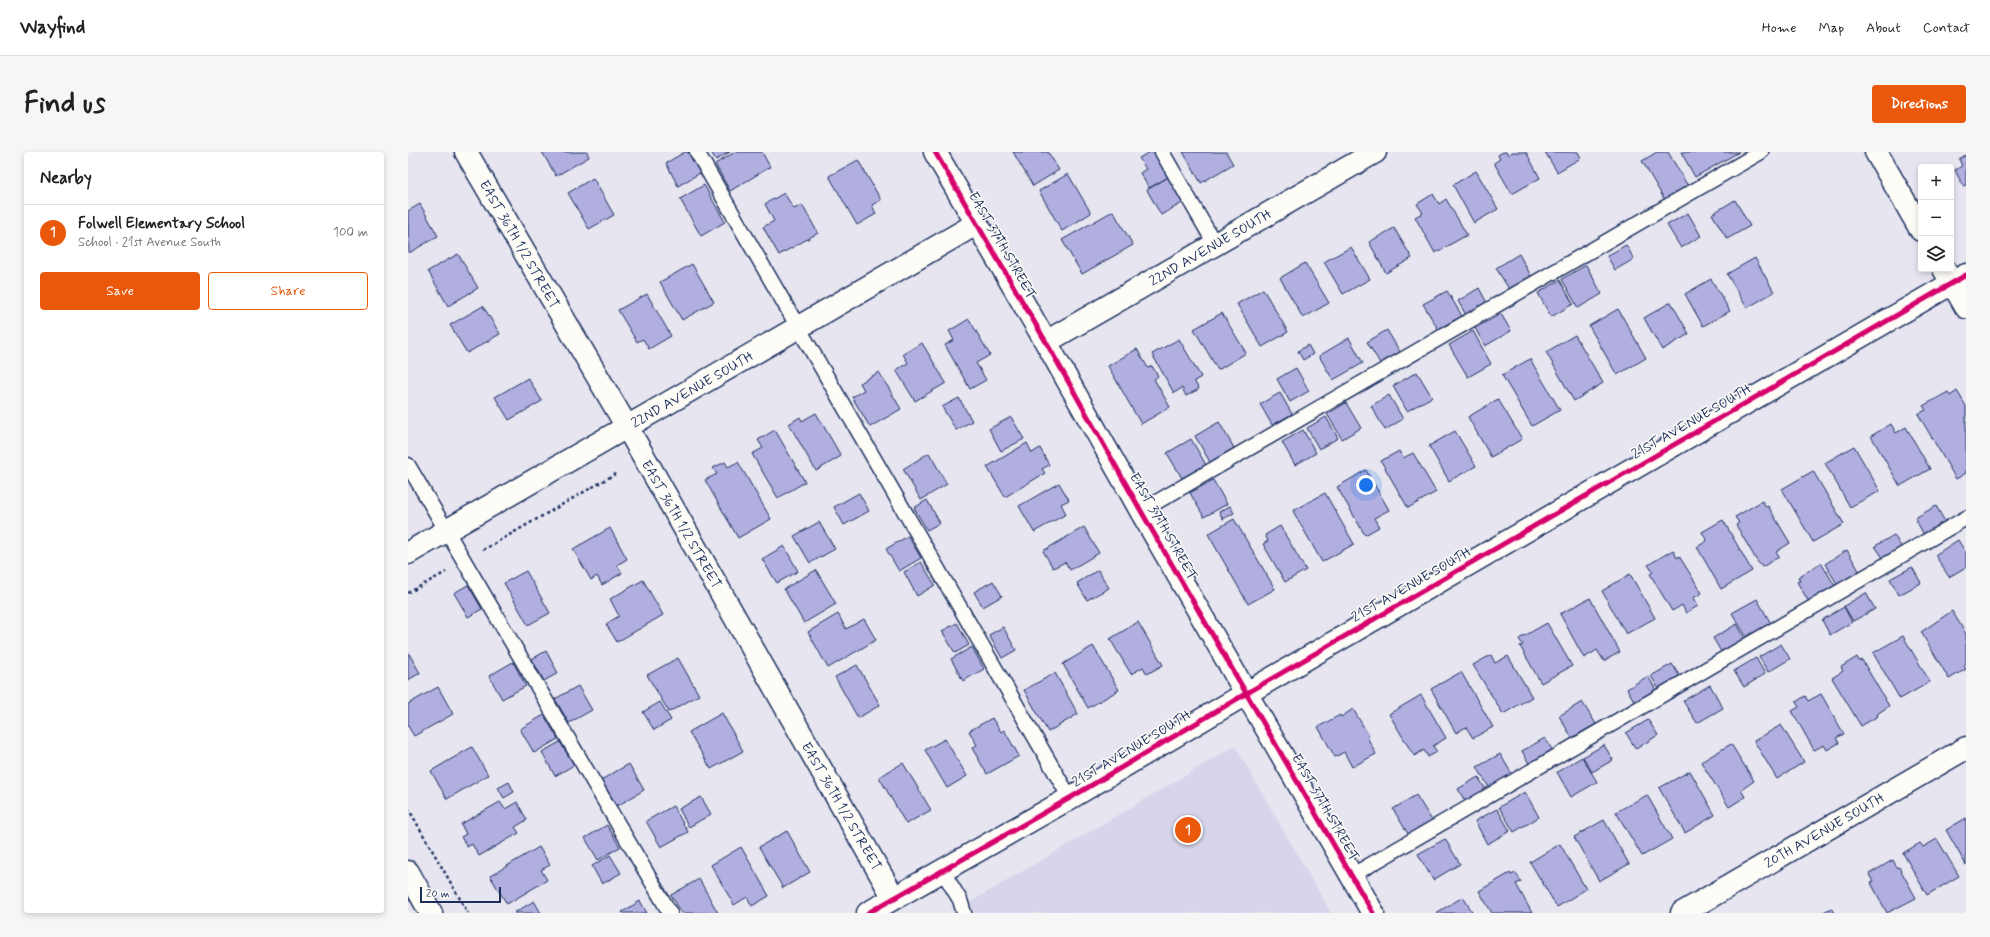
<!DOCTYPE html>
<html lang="en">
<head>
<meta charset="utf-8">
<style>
  body { margin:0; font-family:Mynerve,sans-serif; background:#f6f6f6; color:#202124 }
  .controls { position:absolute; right:12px; top:12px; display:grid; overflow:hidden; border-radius:4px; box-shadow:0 2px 6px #0003 }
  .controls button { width:36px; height:36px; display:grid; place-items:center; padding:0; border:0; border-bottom:1px solid #e0e0e0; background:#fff; color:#202124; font:20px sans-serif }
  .scale { position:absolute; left:12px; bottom:10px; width:81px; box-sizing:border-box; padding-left:4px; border:2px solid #1b2f5e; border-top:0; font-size:11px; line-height:14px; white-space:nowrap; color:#1b2f5e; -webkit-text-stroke:3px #fdfcf7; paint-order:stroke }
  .you { position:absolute; left:958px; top:333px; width:14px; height:14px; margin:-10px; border:3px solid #fff; border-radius:50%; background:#1a73e8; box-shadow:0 0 0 6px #1a73e833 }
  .badge { display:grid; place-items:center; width:26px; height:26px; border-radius:50%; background:#ea580c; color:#fff; font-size:13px; font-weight:700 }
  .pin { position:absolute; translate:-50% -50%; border:2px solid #fff; box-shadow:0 1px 4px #0006 }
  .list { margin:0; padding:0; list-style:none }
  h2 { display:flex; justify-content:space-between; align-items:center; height:52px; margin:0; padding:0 16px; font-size:17px }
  h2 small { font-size:13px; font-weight:400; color:#757577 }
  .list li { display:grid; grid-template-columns:26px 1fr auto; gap:12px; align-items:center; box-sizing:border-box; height:56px; padding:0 16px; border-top:1px solid #e0e0e0 }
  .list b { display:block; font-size:15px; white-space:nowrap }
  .list p { margin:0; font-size:13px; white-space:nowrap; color:#757577 }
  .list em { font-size:13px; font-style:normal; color:#757577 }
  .actions { display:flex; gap:8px; padding:12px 16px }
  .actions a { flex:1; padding:9px 0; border:1px solid #ea580c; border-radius:4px; text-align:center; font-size:14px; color:#ea580c }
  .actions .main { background:#ea580c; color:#fff }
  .icon { flex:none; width:22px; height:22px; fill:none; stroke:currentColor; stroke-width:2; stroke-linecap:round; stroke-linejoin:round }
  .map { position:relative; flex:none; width:1558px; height:761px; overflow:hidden; border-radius:4px }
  header { display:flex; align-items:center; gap:24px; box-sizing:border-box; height:56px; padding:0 20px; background:#fff; border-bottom:1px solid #e0e0e0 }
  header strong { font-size:19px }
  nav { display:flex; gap:22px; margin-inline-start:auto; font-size:14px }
  .intro { display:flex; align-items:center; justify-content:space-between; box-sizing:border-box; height:96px; padding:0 24px }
  h1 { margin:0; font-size:28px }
  .button { padding:10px 18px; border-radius:4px; background:#ea580c; color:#fff; font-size:14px; font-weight:700 }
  main { display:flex; gap:24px; padding:0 24px }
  aside { flex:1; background:#fff; border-radius:4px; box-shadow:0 2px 6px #0003 }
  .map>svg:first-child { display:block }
  .built { fill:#d6d5eb }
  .building { fill:#b1afe0; stroke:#1b2f5e }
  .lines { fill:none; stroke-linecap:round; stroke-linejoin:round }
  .lane-casing { stroke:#1b2f5e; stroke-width:17 }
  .street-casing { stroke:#1b2f5e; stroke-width:25 }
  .secondary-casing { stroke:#1b2f5e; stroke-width:25 }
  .path { stroke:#1b2f5e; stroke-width:2.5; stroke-dasharray:3 3; stroke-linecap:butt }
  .lane { stroke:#fdfcf7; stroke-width:14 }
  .street { stroke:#fdfcf7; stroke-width:22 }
  .secondary { stroke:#fdfcf7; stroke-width:22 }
  .cycleway-casing { stroke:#fdfcf7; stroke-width:8 }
  .cycleway { stroke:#d6006c; stroke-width:5 }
  .labels { text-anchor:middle; stroke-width:3; stroke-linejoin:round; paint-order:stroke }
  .street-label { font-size:14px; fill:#1b2f5e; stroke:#fdfcf7 }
</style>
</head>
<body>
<header>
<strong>Wayfind</strong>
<nav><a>Home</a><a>Map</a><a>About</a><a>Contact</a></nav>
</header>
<div class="intro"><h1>Find us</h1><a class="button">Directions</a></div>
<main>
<aside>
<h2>Nearby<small></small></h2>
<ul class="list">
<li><span class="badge">1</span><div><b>Folwell Elementary School</b><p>School · 21st Avenue South</p></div><em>100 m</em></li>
</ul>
<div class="actions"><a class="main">Save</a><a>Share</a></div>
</aside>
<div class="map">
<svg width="1558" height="761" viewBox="0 0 1558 761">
  <rect width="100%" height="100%" fill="#e6e5f0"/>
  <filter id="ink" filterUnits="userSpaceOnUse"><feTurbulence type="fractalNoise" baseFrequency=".025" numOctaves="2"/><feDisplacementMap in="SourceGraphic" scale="8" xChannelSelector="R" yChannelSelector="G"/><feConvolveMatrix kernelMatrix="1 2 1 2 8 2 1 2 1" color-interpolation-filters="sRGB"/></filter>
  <g filter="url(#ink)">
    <!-- built -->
    <path class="built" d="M827,594L923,761H544Z"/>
    <!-- building -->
    <path class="building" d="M134,0H179L181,5L148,24Z
      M277,0H280L292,21L270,34L258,11Z
      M303,0H322L308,8Z
      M327,0H354L362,15L322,39L307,12Z
      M605,0H640L651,18L625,34Z
      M742,0H747L762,24L741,36L732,21L738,17L731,6Z
      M775,0H818L825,12L793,31Z
      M1095,0H1098L1100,3L1104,0H1118L1132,26L1104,42L1086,11L1092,7L1090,3Z
      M1137,0H1170L1173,6L1149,20Z
      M1249,0H1260L1281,36L1258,50L1234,9Z
      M1273,0H1331L1287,25Z
      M1558,3V33L1555,34L1547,18L1554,14L1551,7Z
      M450,8L473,48L464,53L468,62L449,73L421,24Z
      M1068,19L1090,57L1066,71L1045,33Z
      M660,22L683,61L654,79L631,39Z
      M762,24L776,50L753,63L739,38Z
      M185,26L206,63L181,77L160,41Z
      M296,33L317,70L293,84L272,47Z
      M376,41L386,57L394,53L410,81L371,103L355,75L366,69L357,52Z
      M1025,42L1031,52L1038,47L1059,83L1027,101L1007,65L1015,61L1009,52Z
      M1327,48L1342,74L1319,87L1304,62Z
      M12,52L30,84L1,101L0,59Z
      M705,59L725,93L674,122L654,88Z
      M1280,61L1293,84L1273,96L1259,73Z
      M986,76L1004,106L978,121L961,90Z
      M1218,93L1226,107L1207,118L1199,104Z
      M943,95L962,127L935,142L916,110Z
      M50,102L70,136L40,154L20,119Z
      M1111,102L1123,124L1101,137L1088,116Z
      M1347,106L1366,140L1339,156L1319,122Z
      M897,111L921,151L895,166L872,126Z
      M284,112L306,150L274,168L252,130Z
      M1178,113L1194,142L1170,156L1154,127Z
      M1303,127L1322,159L1295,174L1277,142Z
      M1152,128L1165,152L1143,165L1130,141Z
      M1071,136L1079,151L1058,163L1050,149Z
      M855,137L880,180L854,195L829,152Z
      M1039,139L1054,164L1030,177L1015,152Z
      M239,142L263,184L241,197L235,187L229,190L210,158Z
      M1263,150L1281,182L1254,198L1236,166Z
      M75,154L92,182L59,201L42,173Z
      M1210,157L1238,206L1209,223L1181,174Z
      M814,161L838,201L810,218L786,177Z
      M1093,162L1103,179L1077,194L1067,176Z
      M561,167L582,203L568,211L578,228L562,237L537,193L546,188L541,179Z
      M979,178L992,200L972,211L959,190Z
      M1065,179L1083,212L1060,225L1041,193Z
      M1167,183L1195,231L1166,249L1138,200Z
      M941,186L955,211L925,228L911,204Z
      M771,187L793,225L786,229L791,237L778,244L774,236L766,241L744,202Z
      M514,191L538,231L507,249L488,218L500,211L495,202Z
      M900,193L905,202L895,208L890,199Z
      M729,197L740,216L744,214L750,224L746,227L762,255L733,272L700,214Z
      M1122,207L1152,258L1124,274L1094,223Z
      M888,216L901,239L882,250L869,227Z
      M471,220L493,257L462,275L444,245L456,238L452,231Z
      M1009,220L1024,245L999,259L985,234Z
      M120,226L134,249L101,268L87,245Z
      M1549,239L1558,254V321L1548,327L1510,262L1518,258L1515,254L1540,240L1542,244Z
      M872,241L884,262L864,273L852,252Z
      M981,243L995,267L977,278L963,254Z
      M551,246L564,269L548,278L534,255Z
      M1090,247L1114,287L1083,305L1060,265Z
      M938,251L953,276L934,287L919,262Z
      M408,261L433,304L408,319L381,272L392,265L394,269Z
      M603,265L616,287L593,299L581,277Z
      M918,265L930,286L911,297L899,276Z
      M811,270L826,296L802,310L787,284Z
      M1483,272L1488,281L1498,275L1522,317L1492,334L1463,284Z
      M367,278L397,330L370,346L344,302L355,296L350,288Z
      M895,278L908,301L887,313L874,290Z
      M1047,279L1068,314L1041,329L1021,294Z
      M783,287L798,313L774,326L759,301Z
      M619,291L624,301L632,296L641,313L634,317L637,321L597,345L579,315Z
      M1446,294L1472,339L1442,355L1417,311Z
      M991,299L995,306L1005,301L1028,340L1000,356L973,309Z
      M521,301L539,332L513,348L495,317Z
      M317,310L320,315L330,310L363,367L330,386L297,328L309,322L305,316Z
      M958,318L981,358L966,366L971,375L957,383L929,335Z
      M1405,319L1436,372L1405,390L1374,337Z
      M805,328L819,352L796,365L782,341Z
      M651,331L661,348L653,352L658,362L626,380L611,354Z
      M451,341L461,359L436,373L426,355Z
      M917,341L946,392L914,410L885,359Z
      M519,348L532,371L519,378L506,356Z
      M1354,349L1358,355L1360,354L1382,391L1368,400L1371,405L1354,415L1349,409L1328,373L1331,371L1327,365Z
      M822,354L826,361L815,367L811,360Z
      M1528,354L1539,373L1517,385L1507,366Z
      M826,367L867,437L840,452L800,382Z
      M1315,368L1344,419L1313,437L1289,395L1299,389L1294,380Z
      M411,370L427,397L402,411L386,384Z
      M872,374L898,418L877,430L855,392L860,389L857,383Z
      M676,375L691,401L662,418L657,410L645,416L635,399Z
      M202,376L219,407L209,413L214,421L194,433L189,424L183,428L165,397Z
      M1486,383L1495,398L1477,409L1467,394Z
      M500,384L513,406L491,419L478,397Z
      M1550,388L1558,401V415L1541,425L1527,403Z
      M376,394L390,419L369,431L354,407Z
      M1265,398L1269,406L1271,404L1294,441L1285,446L1290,454L1278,461L1274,453L1264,459L1242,422L1245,420L1240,413Z
      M1439,398L1453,422L1431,435L1417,412Z
      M513,410L527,433L509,444L496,420Z
      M1413,411L1429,437L1401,450L1389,430L1392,429L1390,425Z
      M1504,415L1513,431L1491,443L1482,427Z
      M408,418L428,452L396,471L376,437Z
      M690,418L701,436L679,448L669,431Z
      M118,419L142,461L120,473L96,431Z
      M1222,422L1247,466L1218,482L1194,439Z
      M235,428L255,463L209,490L198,472L211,464L202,447Z
      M585,429L594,444L575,455L566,440Z
      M60,433L74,457L60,465L46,441Z
      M1458,441L1467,457L1445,469L1436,454Z
      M1182,446L1212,500L1196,509L1189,498L1176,506L1152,462Z
      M1349,447L1365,475L1341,489L1324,461Z
      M1436,455L1444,470L1422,483L1414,468Z
      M1544,459L1558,482V511L1556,513L1558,517L1541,527L1513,480Z
      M430,462L438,477L456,467L468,488L420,516L400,480Z
      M730,470L755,513L739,522L735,515L723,522L702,487Z
      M549,471L561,493L547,501L534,479Z
      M1139,471L1164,514L1133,531L1112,494L1115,493L1111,487Z
      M1329,472L1339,490L1315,503L1305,486Z
      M595,475L608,498L594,506L581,483Z
      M1495,484L1522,530L1492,547L1465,501Z
      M1373,492L1382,507L1360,520L1351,505Z
      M685,494L711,538L680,556L655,512Z
      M564,495L576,517L555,529L543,507Z
      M138,499L150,521L136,529L124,507Z
      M0,500L12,521L0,528Z
      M1083,503L1087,511L1100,504L1124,545L1095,562L1065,513Z
      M1449,505L1451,509L1454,508L1481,554L1469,562L1470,564L1453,574L1424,526L1435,519L1433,515Z
      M270,506L291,543L261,560L239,523Z
      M1348,506L1357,522L1336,535L1326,519Z
      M105,510L118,534L94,547L81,524Z
      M1264,512L1273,526L1252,539L1243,524Z
      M449,513L472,553L450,566L427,525Z
      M1053,520L1085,575L1065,586L1058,575L1048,581L1023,537Z
      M647,521L670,562L640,580L616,538Z
      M1240,524L1249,540L1228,552L1219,537Z
      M1302,533L1315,556L1289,571L1275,549Z
      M170,534L184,558L161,571L147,547Z
      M30,535L45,562L6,584L0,574V552Z
      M1413,542L1436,582L1428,586L1431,591L1419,598L1416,593L1406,598L1384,559L1391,555L1388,550L1397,544L1400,549Z
      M1013,543L1038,586L1025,594L1029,600L1020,605L1016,598L1006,604L981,562Z
      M252,550L263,568L246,578L235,560Z
      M1174,550L1188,572L1164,586L1151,564Z
      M945,557L961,584L959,585L968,602L944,615L936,600L927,605L910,575L932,563L933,565Z
      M314,561L335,599L303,617L281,580Z
      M136,563L150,587L126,601L112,577Z
      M584,566L593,580L596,578L611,604L579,622L564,596L569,593L561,579Z
      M1240,568L1250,583L1228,597L1218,581Z
      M1373,573L1396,610L1369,627L1346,589Z
      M1137,586L1146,601L1123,615L1114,599Z
      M537,587L559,624L539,636L517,598Z
      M152,590L166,613L147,624L134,600Z
      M1323,592L1346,629L1333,638L1337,645L1321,655L1293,610Z
      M1196,593L1205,608L1184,620L1175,605Z
      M64,595L80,623L39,647L23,619Z
      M1092,602L1105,624L1082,637L1069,615Z
      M1174,605L1189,630L1163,645L1149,620Z
      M495,611L523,658L498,672L471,625Z
      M221,612L236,638L209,654L193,628Z
      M1282,619L1307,663L1277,681L1251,636Z
      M1070,625L1079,639L1058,651L1050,637Z
      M101,630L106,640L96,646L90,636Z
      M1117,640L1131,665L1106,680L1091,655Z
      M1008,643L1025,670L1002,685L985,657Z
      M1239,643L1264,687L1234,704L1208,660Z
      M293,645L303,662L281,675L271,657Z
      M92,650L97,657L109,650L119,668L107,675L111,681L71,704L64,692L59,695L53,685L58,682L53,672Z
      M265,654L280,680L253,695L238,669Z
      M1089,657L1102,679L1079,692L1067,669Z
      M1558,666V713L1538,678Z
      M1196,668L1221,712L1191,729L1166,685Z
      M199,673L212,695L190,708L177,686Z
      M379,679L402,720L375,736L351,695Z
      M1037,687L1052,712L1025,728L1010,702Z
      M1529,687L1551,724L1519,743L1495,701L1512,691L1515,695Z
      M1152,692L1178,737L1149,755L1122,710Z
      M131,695L142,713L133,718L139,728L99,752L82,724Z
      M333,695L361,744L344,754L339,745L326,753L303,713Z
      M202,703L213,721L194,732L184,714Z
      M1485,708L1489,716L1491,715L1508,746L1479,761L1463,731L1465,730L1461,722Z
      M1102,721L1103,723L1108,721L1113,730L1108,732L1124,761H1084L1071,739Z
      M291,727L310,761H274L263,743Z
      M1055,745L1065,761H1028Z
      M126,749L133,761H106Z
      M232,749L239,761H215L214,760Z
      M1423,756L1426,761H1414Z"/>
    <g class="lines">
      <defs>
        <path id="lane" d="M289,0L662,646
          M754,0L807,92
          M0,313L262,761
          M733,359L1353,0
          M534,718L552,748L556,761
          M943,724L1558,366"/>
        <path id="street" d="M58,0L219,275L486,746
          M527,0L638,190L733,359L965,761
          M638,190L967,0
          M0,401L236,265L568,72
          M0,720L23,761
          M460,761L662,646L839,541L1558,123
          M1274,761L1558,596"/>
        <path id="secondary" d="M1468,0L1513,78
          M1536,117L1558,155"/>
      </defs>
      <!-- lane casing -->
      <use href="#lane" class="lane-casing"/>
      <!-- street casing -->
      <use href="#street" class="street-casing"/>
      <!-- secondary casing -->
      <use href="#secondary" class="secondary-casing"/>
      <!-- path -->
      <path class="path" d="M75,398L209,321
        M0,441L38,420
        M0,656L60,761"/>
      <!-- lane -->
      <use href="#lane" class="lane"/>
      <!-- street -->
      <use href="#street" class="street"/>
      <!-- secondary -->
      <use href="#secondary" class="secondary"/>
      <defs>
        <path id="cycleway" d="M527,0L638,190L733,359L965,761
          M460,761L662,646L839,541L1558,123"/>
      </defs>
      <!-- cycleway casing -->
      <use href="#cycleway" class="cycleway-casing"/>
      <!-- cycleway -->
      <use href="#cycleway" class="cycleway"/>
    </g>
  </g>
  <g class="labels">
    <!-- street labels -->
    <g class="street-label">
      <text transform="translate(112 92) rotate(60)" y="5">EAST 36TH 1/2 STREET</text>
      <text transform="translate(595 93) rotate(60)" y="5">EAST 37TH STREET</text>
      <text transform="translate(802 95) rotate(-30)" y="5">22ND AVENUE SOUTH</text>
      <text transform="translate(284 237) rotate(-30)" y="5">22ND AVENUE SOUTH</text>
      <text transform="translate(1283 269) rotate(-30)" y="5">21ST AVENUE SOUTH</text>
      <text transform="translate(274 372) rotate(60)" y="5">EAST 36TH 1/2 STREET</text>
      <text transform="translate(756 374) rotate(60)" y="5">EAST 37TH STREET</text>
      <text transform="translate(1003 432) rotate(-30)" y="5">21ST AVENUE SOUTH</text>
      <text transform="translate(723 596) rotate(-31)" y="5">21ST AVENUE SOUTH</text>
      <text transform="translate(434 654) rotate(60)" y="5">EAST 36TH 1/2 STREET</text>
      <text transform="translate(918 655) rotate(60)" y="5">EAST 37TH STREET</text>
      <text transform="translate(1416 678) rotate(-30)" y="5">20TH AVENUE SOUTH</text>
    </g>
  </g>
</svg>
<div class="controls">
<button>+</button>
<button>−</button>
<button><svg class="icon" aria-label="layers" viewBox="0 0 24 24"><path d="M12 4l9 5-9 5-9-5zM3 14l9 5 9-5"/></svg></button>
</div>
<div class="scale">20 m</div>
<div class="you"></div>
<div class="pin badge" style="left:780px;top:678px">1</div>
</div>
</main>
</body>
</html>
